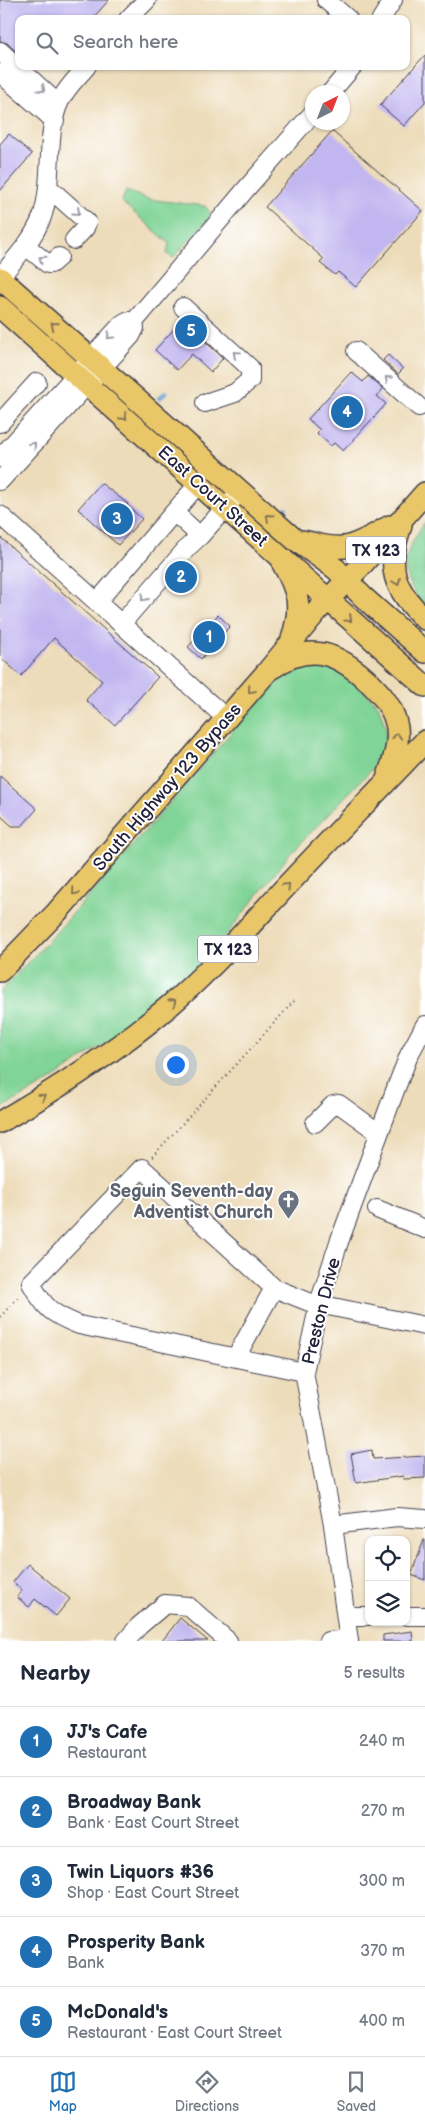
<!DOCTYPE html>
<html lang="en">
<head>
<meta charset="utf-8">
<style>
  body { margin:0; font-family:"Balsamiq Sans",sans-serif; background:#f2f2f3; color:#1f2937 }
  .controls { position:absolute; right:15px; bottom:15px; display:grid; overflow:hidden; border-radius:10px; box-shadow:0 1px 4px #0004 }
  .controls button { width:45px; height:45px; display:grid; place-items:center; padding:0; border:0; border-bottom:1px solid #e0e1e3; background:#fff; color:#1f2937; font:25px sans-serif }
  .compass { position:absolute; left:305px; top:85px; width:45px; height:45px; border-radius:50%; background:#fff; box-shadow:0 1px 4px #0004; rotate:42deg }
  .you { position:absolute; left:175px; top:1064px; width:18px; height:18px; margin:-12px; border:4px solid #fff; border-radius:50%; background:#1a73e8; box-shadow:0 0 0 8px #1a73e833 }
  .badge { display:grid; place-items:center; width:32px; height:32px; border-radius:50%; background:#1f6fb2; color:#fff; font-size:16px; font-weight:700 }
  .pin { position:absolute; translate:-50% -50%; border:2px solid #fff; box-shadow:0 1px 5px #0006 }
  .list { margin:0; padding:0; list-style:none }
  h2 { display:flex; justify-content:space-between; align-items:center; height:65px; margin:0; padding:0 20px; font-size:21px }
  h2 small { font-size:16px; font-weight:400; color:#747a83 }
  .list li { display:grid; grid-template-columns:32px 1fr auto; gap:15px; align-items:center; box-sizing:border-box; height:70px; padding:0 20px; border-top:1px solid #e0e1e3 }
  .list b { display:block; font-size:19px; white-space:nowrap }
  .list p { margin:0; font-size:16px; white-space:nowrap; color:#747a83 }
  .list em { font-size:16px; font-style:normal; color:#747a83 }
  .icon { flex:none; width:28px; height:28px; fill:none; stroke:currentColor; stroke-width:2; stroke-linecap:round; stroke-linejoin:round }
  .map { position:relative; flex:none; width:425px; height:1641px; overflow:hidden }
  .search { position:absolute; background:#fff; box-shadow:0 1px 4px #0004; left:15px; right:15px; top:15px; height:55px; display:flex; align-items:center; gap:12px; box-sizing:border-box; padding:0 18px; border-radius:10px; color:#747a83; font-size:19px }
  .sheet { height:415px; background:#fff }
  nav { display:flex; justify-content:space-around; align-items:center; box-sizing:border-box; height:70px; border-top:1px solid #e0e1e3; background:#fff; font-size:14px; color:#747a83 }
  nav a { display:grid; justify-items:center; gap:2px }
  nav .on { color:#1f6fb2 }
  .map>svg:first-child { display:block }
  .green { fill:#81d497; stroke:#527b69 }
  .lines { fill:none; stroke-linecap:round; stroke-linejoin:round }
  .stream { stroke:#6da2da; stroke-width:4 }
  .building { fill:#c1b6f0 }
  .minor-casing { stroke:#403e4e; stroke-width:20 }
  .major-casing { stroke:#403e4e; stroke-width:24 }
  .path { stroke:#403e4e; stroke-width:2; stroke-dasharray:1 4; stroke-linecap:butt }
  .minor { stroke:#fff; stroke-width:18 }
  .major { stroke:#e9c769; stroke-width:21 }
  .oneway { stroke:#9c9ca7 }
  .oneway2 { stroke:#867452 }
  .labels { text-anchor:middle; stroke-width:4; stroke-linejoin:round; paint-order:stroke }
  .shield { fill:#fff; stroke:#646476; stroke-width:1 }
  .shield-label { font-size:16px; font-weight:bold; fill:#22223b }
  .street-label { font-size:18px; fill:#22223b; stroke:#fff }
  .worship-label { font-size:18px; font-weight:bold; fill:#5b616d; stroke:#fff; text-anchor:end }
</style>
</head>
<body>
<div class="map">
<svg width="425" height="1641" viewBox="0 0 425 1641">
  <rect width="100%" height="100%" fill="#fff"/>
  <filter id="ink" filterUnits="userSpaceOnUse"><feTurbulence type="fractalNoise" baseFrequency=".02" numOctaves="2"/><feDisplacementMap in="SourceGraphic" scale="10" xChannelSelector="R" yChannelSelector="G"/><feConvolveMatrix kernelMatrix="1 2 1 2 8 2 1 2 1" color-interpolation-filters="sRGB"/></filter>
  <filter id="wash" filterUnits="userSpaceOnUse"><feTurbulence type="fractalNoise" baseFrequency=".0096" numOctaves="4" result="noise"/><feDisplacementMap in="SourceGraphic" scale="20" xChannelSelector="R" yChannelSelector="G"/><feGaussianBlur stdDeviation="1.12" result="paint"/><feColorMatrix in="noise" values="0 0 0 0 0 0 0 0 0 0 0 0 0 0 0 0 0 1.4 0 .05"/><feComposite in="paint" operator="in"/></filter>
  <g filter="url(#wash)">
    <rect width="100%" height="100%" fill="#eddcb9"/>
    <!-- green -->
    <path class="green" d="M126,191L147,199L205,206L212,215L173,258L167,254L169,243L124,204L122,201Z
      M425,522V607C397,573 401,557 425,522Z
      M319,664L344,671L378,705L386,728L384,751L372,769L290,854L207,959L140,1019L47,1083L0,1109V992L64,924L280,677L298,667Z"/>
    <g class="lines">
      <!-- stream -->
      <path class="stream" d="M160,398L166,392
        M283,512L286,508"/>
    </g>
    <g id="blocks">
      <!-- building -->
      <path class="building" d="M0,0H109L92,19H19V54L7,43L0,41Z
        M425,55V102L404,126L380,105Z
        M332,131L423,211L356,287L338,272L335,275L320,263L324,259L265,207Z
        M9,134L32,154L0,191V144Z
        M182,320L223,358L211,372L192,354L177,370L155,350Z
        M388,355L403,369L398,374L383,360Z
        M351,372L363,382L368,376L383,389L377,396L386,404L343,451L334,443L331,446L317,433L320,430L308,419Z
        M101,483L128,504L127,505L142,519L118,545L78,509Z
        M0,537L158,677L115,725L86,700L102,681L54,638L21,676L0,657Z
        M218,615L230,626L201,659L188,647Z
        M0,776L37,809L22,826H12L0,815Z
        M372,1450L373,1459L425,1456V1478L404,1479L403,1476L356,1483L351,1454Z
        M424,1540H425V1580L411,1575Z
        M28,1564L70,1599L56,1616L35,1599L29,1607L17,1597L22,1590L13,1582Z
        M180,1618L208,1641H162Z
        M412,1631L413,1641H383V1635Z"/>
    </g>
  </g>
  <g filter="url(#ink)">
    <use href="#blocks" fill-opacity="0" stroke="#403e4e" stroke-width="1"/>
    <g class="lines">
      <defs>
        <path id="minor" d="M326,0L348,19
          M128,19L147,0
          M381,19L393,0
          M0,51L58,104
          M0,73L55,121
          M331,92L353,66
          M48,187L87,222L85,228L74,240
          M26,246L48,264H51L59,257
          M0,277C16,258 33,240 42,217C54,182 45,135 59,103C65,89 77,78 87,66
          M183,307L250,368V380L235,393L205,403
          M356,351L419,407
          M0,423L37,382
          M0,458L122,324L127,321L134,322
          M0,481L131,336L135,328L134,322L246,189L312,114
          M174,512L200,536
          M0,515L227,719
          M97,602L199,483
          M121,624L188,547L200,536L233,499
          M315,1123L333,1105L339,1104L379,1133
          M377,1209L425,1229
          M236,1357L274,1288
          M304,1372L79,1325C52,1314 45,1309 31,1283L142,1168L274,1288L309,1302L425,1326
          M333,1525L397,1517L425,1519
          M346,1616H369
          M406,1616H425
          M126,1641L139,1626L165,1604L188,1606L228,1641
          M328,1641L349,1639
          M349,1641L333,1525L304,1372L319,1303L339,1242L396,1088L409,1055L425,1025"/>
        <path id="major" d="M0,278L294,539L336,569L363,597L425,652
          M0,307L425,686
          M401,526C386,567 393,589 425,619
          M301,541C315,543 330,549 344,547C359,545 377,533 390,526
          M283,564C299,592 302,607 292,639
          M274,667C311,641 339,654 369,682C381,694 392,706 396,723C401,740 393,762 387,779
          M0,971L57,912L267,672L317,611L359,568L425,493
          M0,1122C59,1088 116,1051 168,1007C214,968 253,921 295,877C338,831 382,787 425,741"/>
      </defs>
      <!-- minor casing -->
      <use href="#minor" class="minor-casing"/>
      <!-- major casing -->
      <use href="#major" class="major-casing"/>
      <!-- path -->
      <path class="path" d="M152,1157L296,999
        M0,1317L20,1295"/>
      <!-- minor -->
      <use href="#minor" class="minor"/>
      <!-- major -->
      <use href="#major" class="major"/>
    </g>
    <!-- one-way arrows -->
    <defs><path id="oneway-chevron" d="M-2-3.5L2.5 0L-2 3.5" fill="none" stroke-width="1.6" stroke-linecap="round" stroke-linejoin="round" transform="scale(1.25)"/></defs>
    <g class="oneway">
      <use href="#oneway-chevron" transform="translate(42 89) rotate(42)"/>
      <use href="#oneway-chevron" transform="translate(77 212) rotate(42)"/>
      <use href="#oneway-chevron" transform="translate(42 259) rotate(-145)"/>
      <use href="#oneway-chevron" transform="translate(110 336) rotate(135)"/>
      <use href="#oneway-chevron" transform="translate(236 354) rotate(-138)"/>
      <use href="#oneway-chevron" transform="translate(388 379) rotate(-138)"/>
      <use href="#oneway-chevron" transform="translate(33 445) rotate(-48)"/>
      <use href="#oneway-chevron" transform="translate(144 598) rotate(131)"/>
    </g>
    <g class="oneway2">
      <use href="#oneway-chevron" transform="translate(54 325) rotate(-139)"/>
      <use href="#oneway-chevron" transform="translate(124 417) rotate(42)"/>
      <use href="#oneway-chevron" transform="translate(269 517) rotate(-138)"/>
      <use href="#oneway-chevron" transform="translate(397 582) rotate(69)"/>
      <use href="#oneway-chevron" transform="translate(349 619) rotate(42)"/>
      <use href="#oneway-chevron" transform="translate(251 690) rotate(131)"/>
      <use href="#oneway-chevron" transform="translate(397 736) rotate(-87)"/>
      <use href="#oneway-chevron" transform="translate(287 886) rotate(-47)"/>
      <use href="#oneway-chevron" transform="translate(75 892) rotate(131)"/>
      <use href="#oneway-chevron" transform="translate(173 1002) rotate(-42)"/>
      <use href="#oneway-chevron" transform="translate(42 1097) rotate(-33)"/>
    </g>
  </g>
  <!-- icons -->
  <defs>
    <symbol id="church-pin" viewBox="-11 -11 22 30"><path d="M0 17L-7.5 6A9.5 9.5 0 1 1 7.5 6Z" fill="#6b7280" stroke="#fff"/><path d="M-1.2-6h2.4v3.5h3.3v2.4h-3.3V6h-2.4V-.1h-3.3v-2.4h3.3Z" fill="#fff"/></symbol>
  </defs>
  <g fill-rule="evenodd">
    <use href="#church-pin" x="276" y="1188" width="25" height="34"/>
  </g>
  <g class="labels">
    <!-- shield labels -->
    <g class="shield">
      <rect x="346" y="536.5" width="60" height="27" rx="4"/>
      <rect x="198" y="935.5" width="60" height="27" rx="4"/>
    </g>
    <g class="shield-label">
      <text x="376" y="556">TX 123</text>
      <text x="228" y="955">TX 123</text>
    </g>
    <!-- street labels -->
    <g class="street-label">
      <text transform="translate(213 496) rotate(42)" y="6">East Court Street</text>
      <text transform="translate(167 787) rotate(-49)" y="6">South Highway 123 Bypass</text>
      <text transform="translate(321 1311) rotate(-76)" y="6">Preston Drive</text>
    </g>
    <!-- worship labels -->
    <g class="worship-label">
      <text x="273" y="1197">Seguin Seventh-day<tspan x="273" dy="21">Adventist Church</tspan></text>
    </g>
  </g>
</svg>
<div class="controls">
<button><svg class="icon" aria-label="locate" viewBox="0 0 24 24"><circle cx="12" cy="12" r="6"/><path d="M12 2v4M12 18v4M2 12h4M18 12h4"/></svg></button>
<button><svg class="icon" aria-label="layers" viewBox="0 0 24 24"><path d="M12 4l9 5-9 5-9-5zM3 14l9 5 9-5"/></svg></button>
</div>
<svg class="compass" viewBox="-18 -18 36 36"><path d="M0-13l5 13h-10z" fill="#e53935"/><path d="M0 13l5-13h-10z" fill="#747a83"/></svg>
<div class="you"></div>
<div class="pin badge" style="left:209px;top:637px">1</div>
<div class="pin badge" style="left:181px;top:577px">2</div>
<div class="pin badge" style="left:117px;top:519px">3</div>
<div class="pin badge" style="left:347px;top:412px">4</div>
<div class="pin badge" style="left:191px;top:331px">5</div>
<div class="search"><svg class="icon" aria-label="search" viewBox="0 0 24 24"><circle cx="10" cy="10" r="6"/><path d="M15 15l6 6"/></svg>Search here</div>
</div>
<section class="sheet">
<h2>Nearby<small>5 results</small></h2>
<ul class="list">
<li><span class="badge">1</span><div><b>JJ's Cafe</b><p>Restaurant</p></div><em>240 m</em></li>
<li><span class="badge">2</span><div><b>Broadway Bank</b><p>Bank · East Court Street</p></div><em>270 m</em></li>
<li><span class="badge">3</span><div><b>Twin Liquors #36</b><p>Shop · East Court Street</p></div><em>300 m</em></li>
<li><span class="badge">4</span><div><b>Prosperity Bank</b><p>Bank</p></div><em>370 m</em></li>
<li><span class="badge">5</span><div><b>McDonald's</b><p>Restaurant · East Court Street</p></div><em>400 m</em></li>
</ul>
</section>
<nav>
<a class="on"><svg class="icon" aria-label="map" viewBox="0 0 24 24"><path d="M3 6l6-2 6 2 6-2v14l-6 2-6-2-6 2zM9 4v14M15 6v14"/></svg>Map</a>
<a><svg class="icon" aria-label="directions" viewBox="0 0 24 24"><path d="M12 3l9 9-9 9-9-9zM9 14v-3h6M13 9l2 2-2 2"/></svg>Directions</a>
<a><svg class="icon" aria-label="saved" viewBox="0 0 24 24"><path d="M7 4h10v16l-5-4-5 4z"/></svg>Saved</a>
</nav>
</body>
</html>
